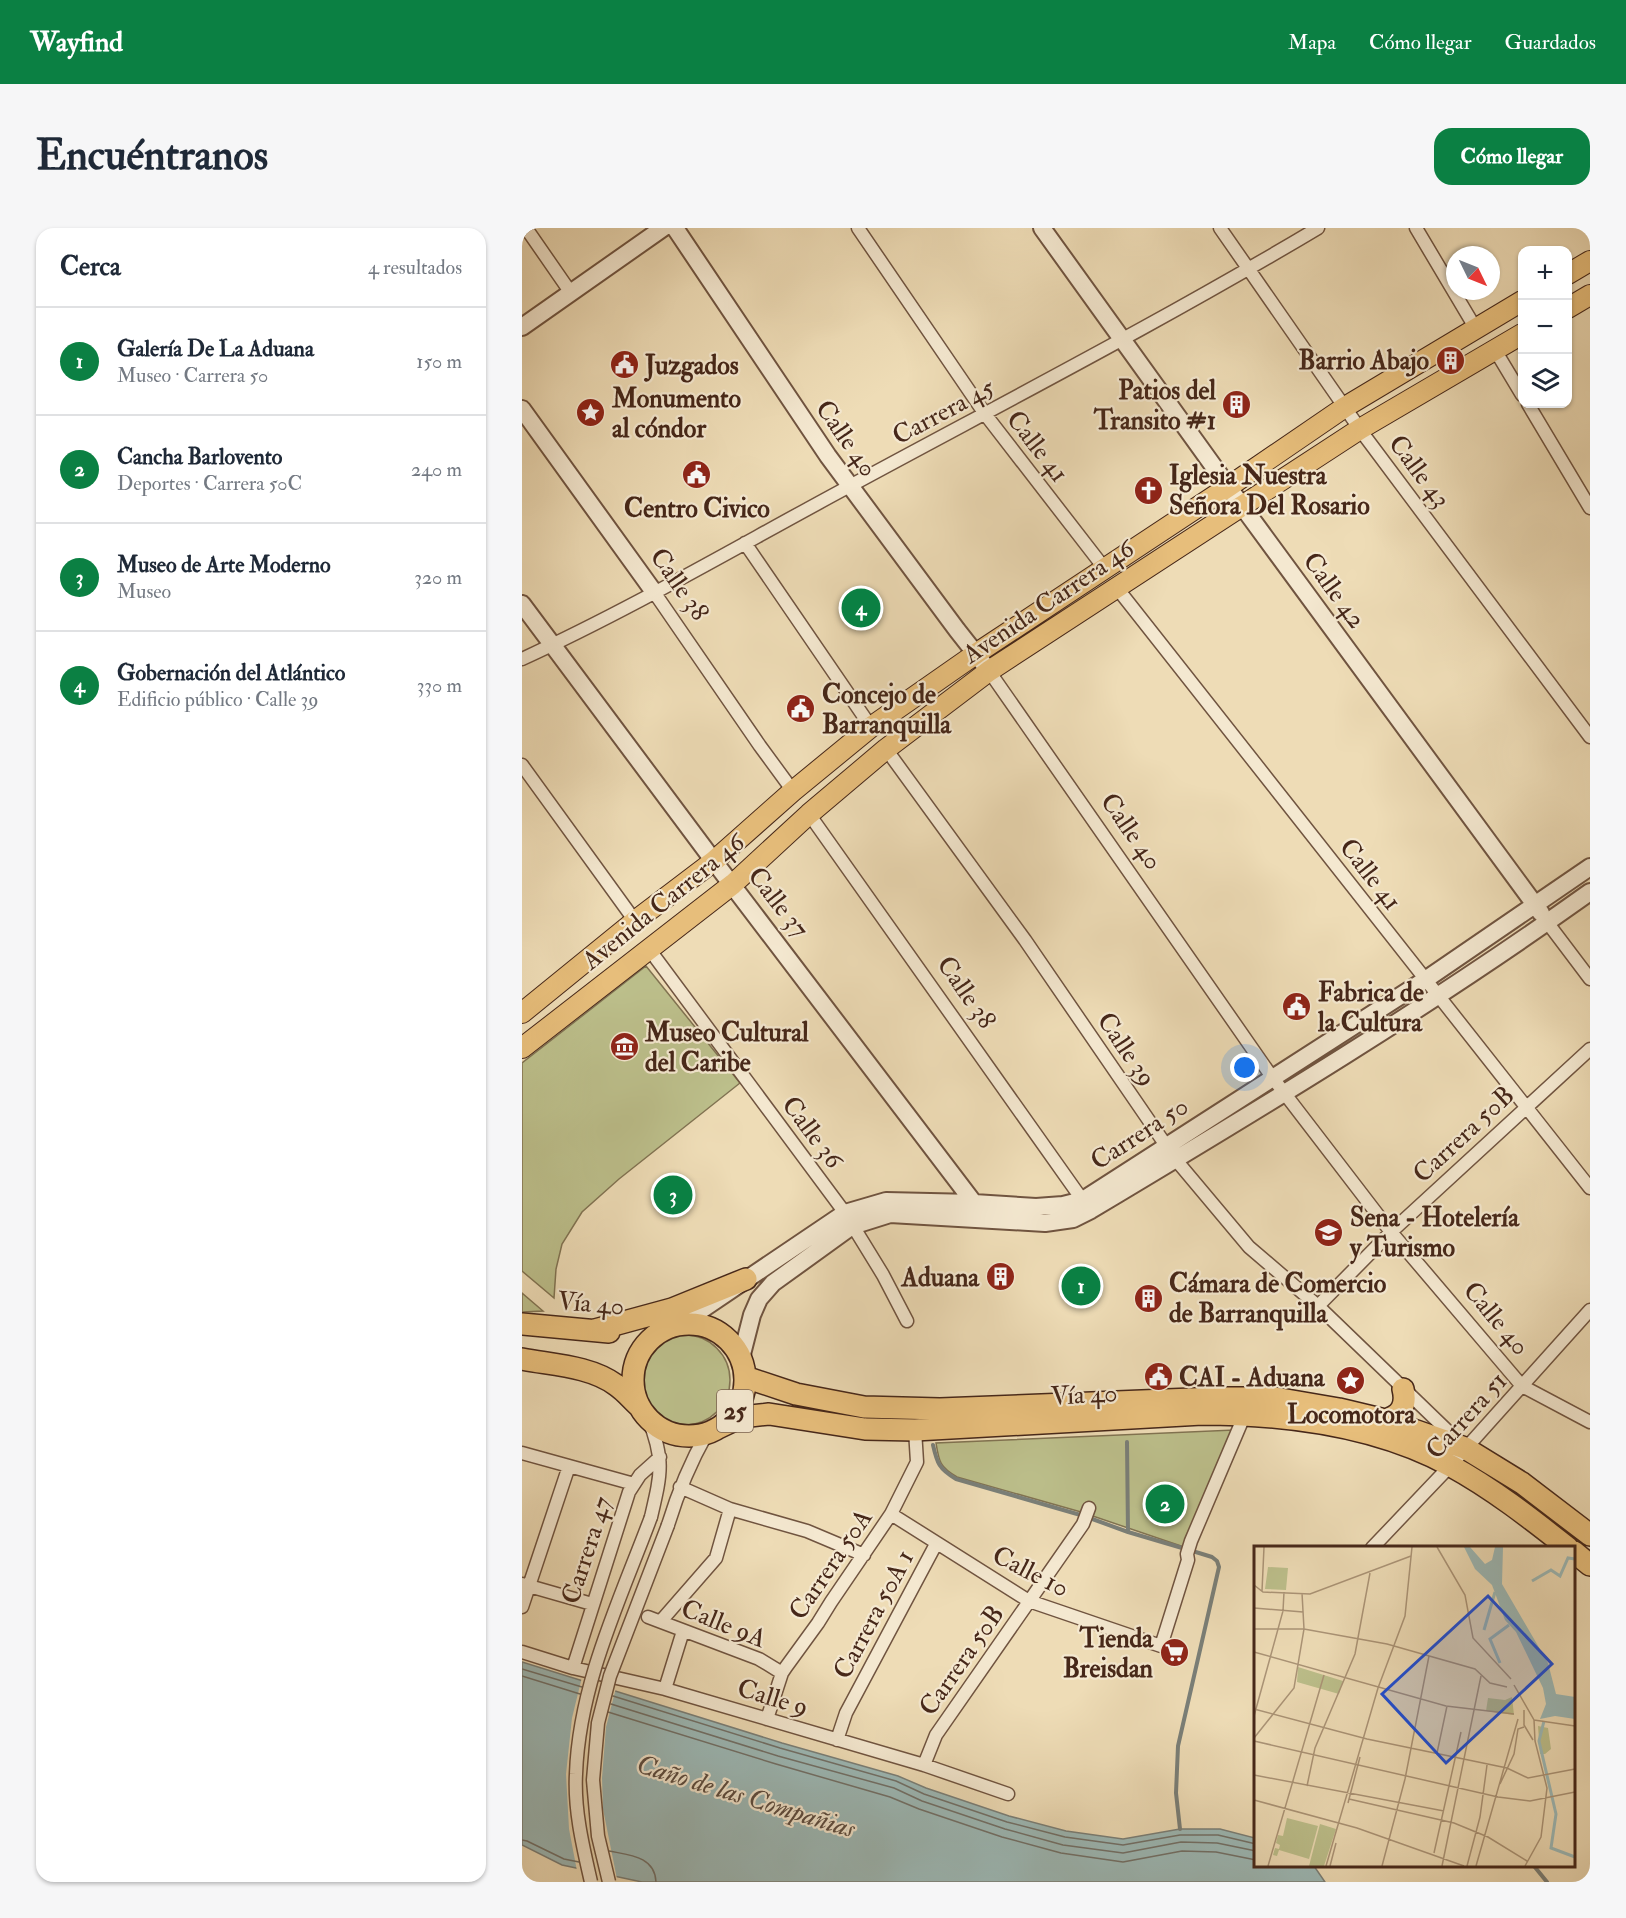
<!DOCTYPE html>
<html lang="es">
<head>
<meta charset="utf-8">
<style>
  body { margin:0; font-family:"IM FELL Double Pica",serif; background:#f6f6f7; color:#1f2937 }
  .controls { position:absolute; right:18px; top:18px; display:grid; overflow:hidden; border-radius:12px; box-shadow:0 2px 4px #0004 }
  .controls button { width:54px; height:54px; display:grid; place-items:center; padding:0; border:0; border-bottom:2px solid #e0e1e3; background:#fff; color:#1f2937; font:30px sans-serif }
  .compass { position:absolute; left:924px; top:18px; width:54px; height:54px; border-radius:50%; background:#fff; box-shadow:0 2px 4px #0004; rotate:133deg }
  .you { position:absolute; left:723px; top:840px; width:21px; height:21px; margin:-15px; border:4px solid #fff; border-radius:50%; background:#1a73e8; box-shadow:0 0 0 9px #1a73e833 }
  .badge { display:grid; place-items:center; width:39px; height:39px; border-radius:50%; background:#0b8043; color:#fff; font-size:20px; font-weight:700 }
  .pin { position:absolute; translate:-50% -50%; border:3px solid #fff; box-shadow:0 2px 6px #0006 }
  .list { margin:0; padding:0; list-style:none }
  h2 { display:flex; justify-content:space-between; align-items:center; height:78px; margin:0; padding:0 24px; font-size:26px }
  h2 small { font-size:20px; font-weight:400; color:#747a83 }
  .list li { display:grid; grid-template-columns:39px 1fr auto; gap:18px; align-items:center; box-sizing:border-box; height:108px; padding:0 24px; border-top:2px solid #e0e1e3 }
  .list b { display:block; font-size:22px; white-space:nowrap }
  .list p { margin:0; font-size:20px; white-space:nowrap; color:#747a83 }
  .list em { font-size:20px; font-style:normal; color:#747a83 }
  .icon { flex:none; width:33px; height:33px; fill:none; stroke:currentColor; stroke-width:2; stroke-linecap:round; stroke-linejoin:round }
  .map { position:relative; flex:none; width:1068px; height:1654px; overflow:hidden; border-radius:18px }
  header { display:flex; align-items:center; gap:36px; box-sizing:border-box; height:84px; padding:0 30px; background:#0b8043; color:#fff }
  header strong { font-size:28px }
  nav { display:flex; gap:33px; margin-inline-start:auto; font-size:21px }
  .intro { display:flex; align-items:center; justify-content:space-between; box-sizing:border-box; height:144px; padding:0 36px }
  h1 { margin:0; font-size:42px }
  .button { padding:15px 27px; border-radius:18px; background:#0b8043; color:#fff; font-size:21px; font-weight:700 }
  main { display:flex; gap:36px; padding:0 36px }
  aside { flex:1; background:#fff; border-radius:18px; box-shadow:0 2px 4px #0004 }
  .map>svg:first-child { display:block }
  .green { fill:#bcbf8b; stroke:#817352; stroke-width:1.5 }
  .water { fill:#9cb9b7; stroke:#7a7f78; stroke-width:1.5 }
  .pier { fill:#eedcb6 }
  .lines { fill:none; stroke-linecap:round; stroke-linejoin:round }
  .shore { stroke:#717068; stroke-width:1.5 }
  .stream { stroke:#7a7f78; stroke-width:4 }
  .minor-casing { stroke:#705440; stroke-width:15 }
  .tertiary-casing { stroke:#705440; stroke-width:20 }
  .primary-casing { stroke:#462719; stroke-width:22 }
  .trunk-casing { stroke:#462719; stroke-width:24 }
  .minor { stroke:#f4e8d0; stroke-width:12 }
  .tertiary { stroke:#f4e8d0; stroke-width:16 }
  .primary { stroke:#e7be7b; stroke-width:20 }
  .trunk { stroke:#e7be7b; stroke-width:21 }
  .minor-bridge-casing { stroke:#705440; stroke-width:15; stroke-linecap:butt }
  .minor-bridge { stroke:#f4e8d0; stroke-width:12 }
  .labels { text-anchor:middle; stroke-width:4.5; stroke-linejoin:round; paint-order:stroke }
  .shield { fill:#f4e8d0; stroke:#7a6150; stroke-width:1.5 }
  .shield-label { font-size:24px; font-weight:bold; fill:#462719 }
  .poi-label { font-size:26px; font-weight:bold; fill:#462719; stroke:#f4e8d0; text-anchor:start }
  .street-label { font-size:26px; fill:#462719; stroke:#f4e8d0 }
  .water-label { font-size:27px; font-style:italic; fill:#5c4c40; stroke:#f4e8d0 }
  .inset-river { fill:none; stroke:#9cb9b7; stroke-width:3 }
  .inset-road { fill:none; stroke:#ab9477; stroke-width:1.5 }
  .view { fill:#1d4ed8; fill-opacity:0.15; stroke:#1d4ed8; stroke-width:3 }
  .inset-edge { fill:none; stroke:#462719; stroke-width:3 }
</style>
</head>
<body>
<header>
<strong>Wayfind</strong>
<nav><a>Mapa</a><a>Cómo llegar</a><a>Guardados</a></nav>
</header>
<div class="intro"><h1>Encuéntranos</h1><a class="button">Cómo llegar</a></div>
<main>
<aside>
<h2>Cerca<small>4 resultados</small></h2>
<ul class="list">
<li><span class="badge">1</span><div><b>Galería De La Aduana</b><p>Museo · Carrera 50</p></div><em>150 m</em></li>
<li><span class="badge">2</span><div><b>Cancha Barlovento</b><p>Deportes · Carrera 50C</p></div><em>240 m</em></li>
<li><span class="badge">3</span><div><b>Museo de Arte Moderno</b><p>Museo</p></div><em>320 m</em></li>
<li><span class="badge">4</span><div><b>Gobernación del Atlántico</b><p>Edificio público · Calle 39</p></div><em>330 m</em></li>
</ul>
</aside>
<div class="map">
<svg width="1068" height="1654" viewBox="0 0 1068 1654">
  <rect width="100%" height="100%" fill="#eedcb6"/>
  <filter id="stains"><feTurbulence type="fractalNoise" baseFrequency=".00333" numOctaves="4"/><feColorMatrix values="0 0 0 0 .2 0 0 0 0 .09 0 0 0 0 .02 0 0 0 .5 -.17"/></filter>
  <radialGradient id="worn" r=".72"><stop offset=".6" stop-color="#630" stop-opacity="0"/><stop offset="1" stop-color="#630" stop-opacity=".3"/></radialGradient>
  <!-- green -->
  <path class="green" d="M124,738L218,855L97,951L60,984L40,1016L34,1041L32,1070L0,1043V835Z
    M0,1065L21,1083L0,1084Z
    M118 1152a45 45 0 1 1 90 0a45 45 0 1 1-90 0Z
    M712,1202L665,1320L559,1284L435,1249C418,1239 417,1234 414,1215Z"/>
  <!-- water -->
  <path class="water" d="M0,1434L260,1515L376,1548L404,1560L487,1588L544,1603L601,1611L658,1601H698L733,1610L734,1638H792L803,1654H120L40,1637L0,1617Z"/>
  <!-- pier -->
  <path class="pier" d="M60,1449L94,1460L84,1499L80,1550L81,1581L95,1651L55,1643L47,1601L44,1546L50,1490Z"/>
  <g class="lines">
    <!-- shore -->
    <path class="shore" d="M0,1441L60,1459
      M0,1448L58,1466
      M91,1468L258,1520L374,1553L402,1566L485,1594L543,1609L601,1617L658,1607H696L734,1616
      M89,1476L256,1528L372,1560L400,1573L483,1601L541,1617L601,1625L659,1614L695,1615L734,1623
      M86,1484L254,1536L368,1569L397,1581L480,1609L539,1625L601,1634L660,1623L694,1624L734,1632
      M0,1612L5,1613L42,1631L57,1634
      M87,1623C107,1627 133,1628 134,1654"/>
    <!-- stream -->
    <path class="stream" d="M605,1214L606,1304
      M411,1217C415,1235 417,1241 434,1251L562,1288L606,1304L677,1325L690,1329L695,1333L697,1339L656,1518L654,1565L658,1601
      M1012,1638L1025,1654"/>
    <defs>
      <path id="minor" d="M4,0L49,65
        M336,0L463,186L583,341
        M698,0L842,207L1068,509
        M894,0L954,101
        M973,122L1000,167
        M1006,176L1068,280
        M223,315L349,499
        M595,360L1068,960
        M132,364L238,518L271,563
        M0,431C111,380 218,317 326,259C483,174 642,92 796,0
        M467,443L750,849L869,1004L1000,1158L1068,1194
        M364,521L503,712L654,932L727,1019L796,1078L936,1213
        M0,537L113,693
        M287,586L564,977
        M1025,694L1068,751
        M127,721L323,985L361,1047L385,1093
        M796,1078L869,1004L1068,821
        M126,1190C143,1232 139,1246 129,1289
        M0,1225L112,1256
        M158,1259L208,1281L285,1303L342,1327
        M369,1286L507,1373L639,1418L666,1332L665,1326L669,1313L723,1186
        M146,1297C156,1264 168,1235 185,1205
        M850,1320L928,1238L1068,1082
        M0,1356L70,1376
        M0,1379L47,1238
        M126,1389L237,1431L260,1445
        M139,1393L194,1330L208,1281
        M0,1424L51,1440L143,1461L402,1537L486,1566
        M51,1440L107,1264L118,1247L138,1229
        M143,1461L161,1403
        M245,1491L260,1445L264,1439L296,1395L309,1374L369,1286L395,1234L393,1202
        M315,1512L324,1485L414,1316
        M402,1537L414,1507L561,1296L567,1280"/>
      <path id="tertiary" d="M153,0L306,228L435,402L461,435
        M520,0L723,282L1019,685
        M0,99L141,0
        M0,181L132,364
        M0,376L188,628L452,975
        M157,1097L323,985L364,973L452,975L514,979L541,977L561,972L903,752L1068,639
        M219,1130L230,1087L237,1071L251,1055L330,998L368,986L523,995L551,991L569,982C738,881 907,779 1068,664"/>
      <path id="primary" d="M1046,46L1068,33
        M1046,80L1068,67
        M0,785L113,693L192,633L271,563L349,499L455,425L706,259L823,179L1000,73
        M0,820L211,656L287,586L364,521L467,443L838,201L1000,106"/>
      <path id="trunk" d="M0,1096L87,1104
        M111 1152a56 56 0 1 1 112 0a56 56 0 1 1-112 0Z
        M73,1102L150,1081L224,1051
        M0,1131C31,1137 68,1138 94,1157C103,1163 110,1172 118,1179
        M223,1149L274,1166L342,1179L418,1181L695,1170H753L817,1181L863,1192L943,1220L1000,1255L1068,1307
        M863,1192C879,1188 885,1177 881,1161
        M196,1200L219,1189L247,1186L343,1201L393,1202L680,1186C765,1186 854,1197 929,1238C971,1261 1008,1290 1046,1320
        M1052,1324L1068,1337"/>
    </defs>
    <!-- minor casing -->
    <use href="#minor" class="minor-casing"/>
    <!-- tertiary casing -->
    <use href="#tertiary" class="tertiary-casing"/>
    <!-- primary casing -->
    <use href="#primary" class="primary-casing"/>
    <!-- trunk casing -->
    <use href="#trunk" class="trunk-casing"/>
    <!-- minor -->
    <use href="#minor" class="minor"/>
    <!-- tertiary -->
    <use href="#tertiary" class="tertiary"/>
    <!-- primary -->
    <use href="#primary" class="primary"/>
    <!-- trunk -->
    <use href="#trunk" class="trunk"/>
    <defs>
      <path id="minor-bridge" d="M69,1654C61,1619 52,1582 54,1546C57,1456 98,1372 129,1289
        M87,1654L76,1608L71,1552L76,1495L88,1448L146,1297"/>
    </defs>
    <!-- minor-bridge casing -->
    <use href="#minor-bridge" class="minor-bridge-casing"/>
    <!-- minor-bridge -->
    <use href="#minor-bridge" class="minor-bridge"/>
  </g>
  <!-- icons -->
  <defs>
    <symbol id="building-disc" viewBox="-11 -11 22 22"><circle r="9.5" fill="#8f2418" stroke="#f4e8d0"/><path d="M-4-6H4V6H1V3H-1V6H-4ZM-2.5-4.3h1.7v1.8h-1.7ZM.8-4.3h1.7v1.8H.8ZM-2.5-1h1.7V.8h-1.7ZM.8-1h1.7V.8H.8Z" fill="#fff"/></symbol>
    <symbol id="civic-disc" viewBox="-11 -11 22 22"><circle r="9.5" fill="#8f2418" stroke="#f4e8d0"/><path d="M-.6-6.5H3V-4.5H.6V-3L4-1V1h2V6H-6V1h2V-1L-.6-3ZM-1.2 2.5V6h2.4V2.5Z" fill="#fff"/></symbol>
    <symbol id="sight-disc" viewBox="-11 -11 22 22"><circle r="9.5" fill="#8f2418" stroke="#f4e8d0"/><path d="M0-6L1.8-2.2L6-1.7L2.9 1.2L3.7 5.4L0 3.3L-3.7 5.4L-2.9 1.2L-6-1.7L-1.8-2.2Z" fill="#fff"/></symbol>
    <symbol id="church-disc" viewBox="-11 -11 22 22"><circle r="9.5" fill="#8f2418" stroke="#f4e8d0"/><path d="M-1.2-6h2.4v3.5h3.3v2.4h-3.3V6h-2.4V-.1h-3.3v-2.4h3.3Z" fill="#fff"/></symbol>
    <symbol id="museum-disc" viewBox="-11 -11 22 22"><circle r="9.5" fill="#8f2418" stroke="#f4e8d0"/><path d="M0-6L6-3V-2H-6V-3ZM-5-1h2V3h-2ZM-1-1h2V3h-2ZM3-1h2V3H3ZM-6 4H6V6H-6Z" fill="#fff"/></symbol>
    <symbol id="university-disc" viewBox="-11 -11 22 22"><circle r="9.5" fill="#8f2418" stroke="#f4e8d0"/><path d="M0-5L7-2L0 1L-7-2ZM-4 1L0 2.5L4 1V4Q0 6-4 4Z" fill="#fff"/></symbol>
    <symbol id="supermarket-disc" viewBox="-11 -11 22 22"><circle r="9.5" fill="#8f2418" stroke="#f4e8d0"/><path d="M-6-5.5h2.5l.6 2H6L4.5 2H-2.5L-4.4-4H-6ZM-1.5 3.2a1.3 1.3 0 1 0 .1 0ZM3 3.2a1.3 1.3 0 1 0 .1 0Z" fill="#fff"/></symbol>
  </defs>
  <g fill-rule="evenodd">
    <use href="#building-disc" x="912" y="116" width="33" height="33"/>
    <use href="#civic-disc" x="86" y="120" width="33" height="33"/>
    <use href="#building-disc" x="698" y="160" width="33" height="33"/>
    <use href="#sight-disc" x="52" y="168" width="33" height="33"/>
    <use href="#civic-disc" x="158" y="230" width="33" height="33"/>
    <use href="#church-disc" x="610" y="246" width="33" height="33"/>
    <use href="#civic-disc" x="262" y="464" width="33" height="33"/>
    <use href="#civic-disc" x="758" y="762" width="33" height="33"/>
    <use href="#museum-disc" x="86" y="802" width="33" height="33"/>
    <use href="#university-disc" x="790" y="988" width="33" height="33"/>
    <use href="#building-disc" x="462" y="1032" width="33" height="33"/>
    <use href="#building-disc" x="610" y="1054" width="33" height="33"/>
    <use href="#civic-disc" x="620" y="1132" width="33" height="33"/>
    <use href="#sight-disc" x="812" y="1136" width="33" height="33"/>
    <use href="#supermarket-disc" x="636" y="1408" width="33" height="33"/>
  </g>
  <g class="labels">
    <!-- shield labels -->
    <rect class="shield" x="195" y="1162" width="36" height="42" rx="4.5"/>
    <g class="shield-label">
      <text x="213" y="1191">25</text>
    </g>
    <!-- poi labels -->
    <g class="poi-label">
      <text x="907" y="141" text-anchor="end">Barrio Abajo</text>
      <text x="123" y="146">Juzgados</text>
      <text x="694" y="171" text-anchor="end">Patios del<tspan x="694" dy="30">Transito #1</tspan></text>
      <text x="90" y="179">Monumento<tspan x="90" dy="30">al cóndor</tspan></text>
      <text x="647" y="256">Iglesia Nuestra<tspan x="647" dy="30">Señora Del Rosario</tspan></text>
      <text x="175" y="289" text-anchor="middle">Centro Civico</text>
      <text x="300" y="475">Concejo de<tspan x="300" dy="30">Barranquilla</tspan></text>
      <text x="796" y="773">Fabrica de<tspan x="796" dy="30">la Cultura</tspan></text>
      <text x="123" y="813">Museo Cultural<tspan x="123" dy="30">del Caribe</tspan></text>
      <text x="828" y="998">Sena - Hotelería<tspan x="828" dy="30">y Turismo</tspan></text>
      <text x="457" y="1058" text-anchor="end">Aduana</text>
      <text x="647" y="1064">Cámara de Comercio<tspan x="647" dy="30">de Barranquilla</tspan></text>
      <text x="657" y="1158">CAI - Aduana</text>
      <text x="829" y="1195" text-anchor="middle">Locomotora</text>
      <text x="631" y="1419" text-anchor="end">Tienda<tspan x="631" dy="30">Breisdan</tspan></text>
    </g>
    <!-- street labels -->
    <g class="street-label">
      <text transform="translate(421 183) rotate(-28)" y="9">Carrera 45</text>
      <text transform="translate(325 210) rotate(55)" y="9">Calle 40</text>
      <text transform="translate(516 218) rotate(52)" y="9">Calle 41</text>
      <text transform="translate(898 243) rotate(53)" y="9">Calle 43</text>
      <text transform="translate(158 356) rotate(55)" y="9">Calle 38</text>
      <text transform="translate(813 362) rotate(54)" y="9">Calle 42</text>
      <text transform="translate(526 373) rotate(-34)" y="9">Avenida Carrera 46</text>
      <text transform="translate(610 603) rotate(55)" y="9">Calle 40</text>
      <text transform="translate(849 646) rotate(52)" y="9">Calle 41</text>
      <text transform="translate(141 673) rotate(-39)" y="9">Avenida Carrera 46</text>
      <text transform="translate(257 674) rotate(52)" y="9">Calle 37</text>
      <text transform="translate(445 764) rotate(55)" y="9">Calle 38</text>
      <text transform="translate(605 821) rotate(56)" y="9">Calle 39</text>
      <text transform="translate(291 904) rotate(53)" y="9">Calle 36</text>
      <text transform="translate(617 905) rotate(-33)" y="9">Carrera 50</text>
      <text transform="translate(941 906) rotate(-43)" y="9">Carrera 50B</text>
      <text transform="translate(69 1075) rotate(5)" y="9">Vía 40</text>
      <text transform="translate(975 1090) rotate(50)" y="9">Calle 40</text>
      <text transform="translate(562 1166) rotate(-3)" y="9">Vía 40</text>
      <text transform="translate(944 1187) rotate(-48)" y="9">Carrera 51</text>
      <text transform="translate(64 1322) rotate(-72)" y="9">Carrera 47</text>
      <text transform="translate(308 1336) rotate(-56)" y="9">Carrera 50A</text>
      <text transform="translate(509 1343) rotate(27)" y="9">Calle 10</text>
      <text transform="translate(351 1386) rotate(-62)" y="9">Carrera 50A 1</text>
      <text transform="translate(202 1395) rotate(22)" y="9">Calle 9A</text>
      <text transform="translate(439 1432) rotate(-55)" y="9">Carrera 50B</text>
      <text transform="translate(251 1469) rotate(17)" y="9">Calle 9</text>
    </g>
    <!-- water labels -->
    <g class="water-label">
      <text transform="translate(224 1568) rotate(17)" y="9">Caño de las Compañias</text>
    </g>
  </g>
  <!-- overview -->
  <g transform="translate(732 1318)">
    <rect width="321" height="321" fill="#eedcb6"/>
    <path d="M14,21L34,22L32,44L11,43ZM44,121L89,135L85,148L43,136ZM258,151L260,169L232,165L234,152L251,154ZM284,180L294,182L297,203L291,208H286ZM33,272L64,280L55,313L25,304L23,310L19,309L21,302L25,303L26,299L22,297L24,289L29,290ZM66,278L82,283L70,320H55Z" fill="#bcbf8b"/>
    <path d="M210,1H216L231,18L238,14L241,1H249L248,38L294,117L302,148L321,151V173L301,170L286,173L292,158L289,142L262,86L251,74L238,39L221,23Z" fill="#9cb9b7"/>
    <path class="inset-river" d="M278,35L297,24L306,30L314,12L321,13M230,84L241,46M246,117L236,93L255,79M290,175L285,195L302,268L297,302L321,311"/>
    <path class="inset-road" d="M183,1L211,49L219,92L257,133M0,39L9,46L56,48L157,10M8,45L10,1M0,62L49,66M0,83H50L133,98L221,123L236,137L253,141M0,106L192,160L260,168M260,139L280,174L281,195L293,242L287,291L271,320M0,163L113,193L253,222L274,232L321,223M270,164V179L279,194M0,170L29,65L30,46M280,174L321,180M0,192L40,142L50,83L48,47M0,195L244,251L276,255L321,246M183,207L193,160M0,229L190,265M246,238L260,208L264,183L270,181M53,240L61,202L101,108L116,27M95,253L200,277L234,291L273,315M0,254L103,282L210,320M94,257L106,211M180,307L207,186M14,320L70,129M72,320L124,142L151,70L158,1M76,320L82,297M128,320L151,233L175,110M188,320L227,130M213,320L226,271L233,219M222,320L264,173"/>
    <path class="view" d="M234,50L298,118L192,217L128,148Z"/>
    <rect width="321" height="321" class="inset-edge"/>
  </g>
  <rect width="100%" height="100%" filter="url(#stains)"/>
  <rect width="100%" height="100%" fill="url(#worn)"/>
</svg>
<div class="controls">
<button>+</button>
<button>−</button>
<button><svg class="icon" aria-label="layers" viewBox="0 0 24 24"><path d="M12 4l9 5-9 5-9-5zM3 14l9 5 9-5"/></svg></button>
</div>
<svg class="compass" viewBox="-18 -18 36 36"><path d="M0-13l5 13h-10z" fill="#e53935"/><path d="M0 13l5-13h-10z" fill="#747a83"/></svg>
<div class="you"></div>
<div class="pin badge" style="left:559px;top:1058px">1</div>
<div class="pin badge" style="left:643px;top:1276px">2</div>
<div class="pin badge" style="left:151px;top:967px">3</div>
<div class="pin badge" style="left:339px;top:380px">4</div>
</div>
</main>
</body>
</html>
